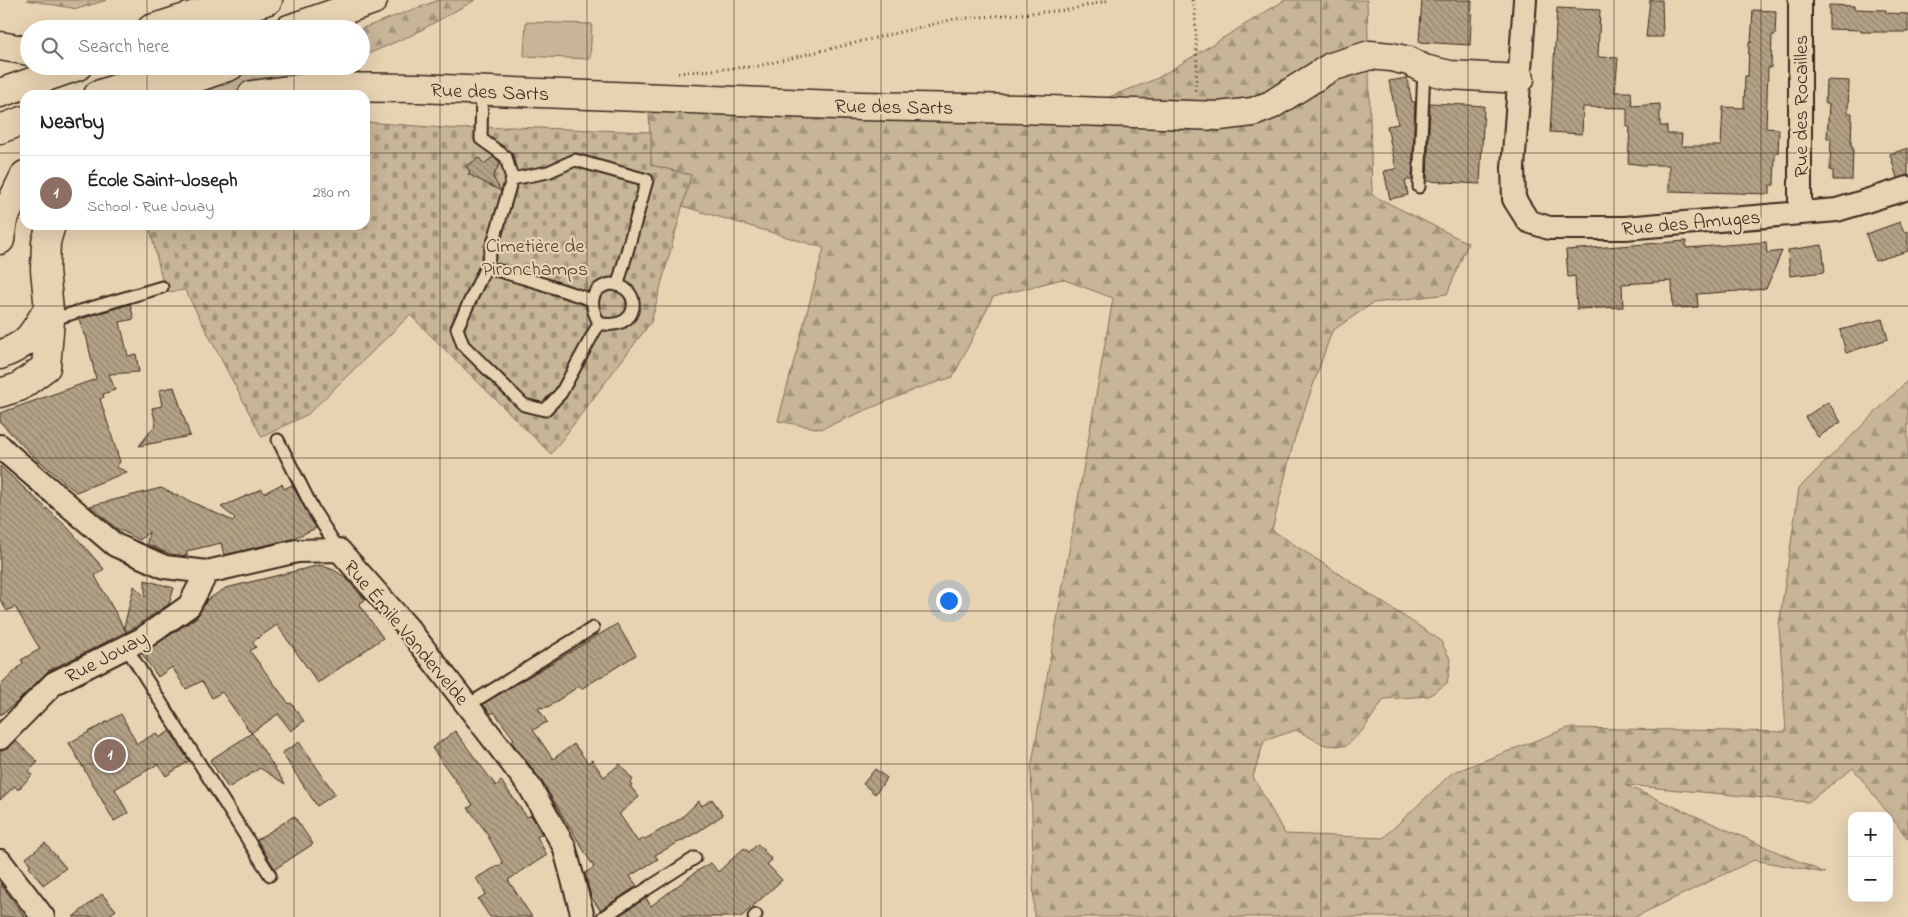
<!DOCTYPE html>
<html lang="en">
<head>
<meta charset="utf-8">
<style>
  body { margin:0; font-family:"Indie Flower",sans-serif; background:#f6f6f6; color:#202124 }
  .controls { position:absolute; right:15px; bottom:15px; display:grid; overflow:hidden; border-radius:10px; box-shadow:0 5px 20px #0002 }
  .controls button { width:45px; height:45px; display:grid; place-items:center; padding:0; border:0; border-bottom:1px solid #e0e0e0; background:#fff; color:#202124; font:25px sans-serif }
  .you { position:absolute; left:948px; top:600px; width:18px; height:18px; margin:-12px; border:4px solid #fff; border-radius:50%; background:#1a73e8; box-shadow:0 0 0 8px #1a73e833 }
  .badge { display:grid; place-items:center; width:32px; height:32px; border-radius:50%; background:#d93025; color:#fff; font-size:16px; font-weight:700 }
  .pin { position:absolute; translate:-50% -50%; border:2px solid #fff; box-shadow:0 1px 5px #0006 }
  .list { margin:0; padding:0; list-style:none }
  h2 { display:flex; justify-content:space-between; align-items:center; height:65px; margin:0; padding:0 20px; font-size:21px }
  h2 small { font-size:16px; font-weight:400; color:#757577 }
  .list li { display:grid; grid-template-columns:32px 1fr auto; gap:15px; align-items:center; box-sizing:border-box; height:75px; padding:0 20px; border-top:1px solid #e0e0e0 }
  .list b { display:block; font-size:19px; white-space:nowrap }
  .list p { margin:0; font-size:16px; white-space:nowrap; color:#757577 }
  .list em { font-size:16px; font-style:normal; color:#757577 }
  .icon { flex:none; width:28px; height:28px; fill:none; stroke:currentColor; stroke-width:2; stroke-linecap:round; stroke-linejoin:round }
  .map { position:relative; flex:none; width:1908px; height:917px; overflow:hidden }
  .search { position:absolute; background:#fff; box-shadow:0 5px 20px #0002; left:20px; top:20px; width:350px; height:55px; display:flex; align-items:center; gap:12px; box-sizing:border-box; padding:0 18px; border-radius:28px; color:#757577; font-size:19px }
  .panel { position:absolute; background:#fff; box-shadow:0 5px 20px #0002; left:20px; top:90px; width:350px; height:140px; border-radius:15px }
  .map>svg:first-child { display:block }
  .forest { fill:url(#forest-firs); stroke:#826f5a }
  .cemetery { fill:url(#cemetery-stones); stroke:#826f5a }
  .garden { fill:#c8b497; stroke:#826f5a }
  .building { fill:url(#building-back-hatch); stroke:#3b2a1e }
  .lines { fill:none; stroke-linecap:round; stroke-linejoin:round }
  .service-casing { stroke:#3b2a1e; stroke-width:15 }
  .minor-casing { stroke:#3b2a1e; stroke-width:26 }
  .tertiary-casing { stroke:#3b2a1e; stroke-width:31 }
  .trunk-casing { stroke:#3b2a1e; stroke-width:31 }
  .path { stroke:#3b2a1e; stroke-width:3; stroke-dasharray:1 4; stroke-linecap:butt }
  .service { stroke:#e7d2b1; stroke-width:11 }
  .minor { stroke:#e7d2b1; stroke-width:22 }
  .tertiary { stroke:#e7d2b1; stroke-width:28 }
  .trunk { stroke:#e7d2b1; stroke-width:28 }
  .grid { fill:none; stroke:#3b2a1e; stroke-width:1; stroke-opacity:0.55 }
  .labels { text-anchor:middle; stroke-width:4.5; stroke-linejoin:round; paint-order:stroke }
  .street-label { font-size:20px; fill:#3b2a1e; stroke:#e7d2b1 }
  .park-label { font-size:20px; fill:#503f30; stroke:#e7d2b1 }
</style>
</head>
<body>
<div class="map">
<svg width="1908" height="917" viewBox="0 0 1908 917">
  <defs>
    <pattern id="forest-firs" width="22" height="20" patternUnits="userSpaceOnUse" patternTransform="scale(1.25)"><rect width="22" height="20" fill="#c8b497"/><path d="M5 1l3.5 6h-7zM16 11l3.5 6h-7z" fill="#a4937b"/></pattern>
    <pattern id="cemetery-stones" width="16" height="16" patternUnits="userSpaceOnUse" patternTransform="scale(1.25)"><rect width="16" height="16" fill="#c8b497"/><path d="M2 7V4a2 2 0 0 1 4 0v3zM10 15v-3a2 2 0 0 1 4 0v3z" fill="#a4937b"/></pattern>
    <pattern id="building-back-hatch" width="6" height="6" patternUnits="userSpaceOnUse" patternTransform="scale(1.25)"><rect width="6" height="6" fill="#b4a186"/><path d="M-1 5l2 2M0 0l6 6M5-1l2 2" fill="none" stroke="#94836d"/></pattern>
  </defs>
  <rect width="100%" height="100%" fill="#e7d2b1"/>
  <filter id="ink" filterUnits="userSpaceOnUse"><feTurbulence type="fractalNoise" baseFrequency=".02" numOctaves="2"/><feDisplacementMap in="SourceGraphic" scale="10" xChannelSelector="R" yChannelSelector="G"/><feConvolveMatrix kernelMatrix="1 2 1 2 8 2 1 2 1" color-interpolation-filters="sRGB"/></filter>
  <g filter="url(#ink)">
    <!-- forest -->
    <path class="forest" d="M27,0H107L77,9Z
      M439,0H475L414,34L361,57V29H360Z
      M1285,0H1367L1372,195L1468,243L1447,294L1373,303L1332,331L1294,440L1272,530L1440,640L1451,660L1447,683L1429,696L1384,699L1363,730L1346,746L1325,745L1296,730L1264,741L1253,777L1285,834L1383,838L1452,773L1568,728L1786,732L1779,625L1799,488L1908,380V839L1853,768L1808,802L1625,785L1825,873L1754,860L1635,917H1034L1031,769L1113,298L1062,279L993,297L953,377L916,389L821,429L778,421L824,248L682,206L691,175L651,165L649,110L1052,119L1156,79Z
      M256,66H337L219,95H177Z"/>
    <!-- cemetery -->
    <path class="cemetery" d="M365,122L457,129L511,127L651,132V165L691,175L651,322L551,454L410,315L308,414L262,437L185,290L167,292L163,283L149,225H365Z"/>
    <!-- garden -->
    <path class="garden" d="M526,22L592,24L590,59L524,56Z"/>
    <!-- building -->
    <path class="building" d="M1422,0H1472L1470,45L1419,42Z
      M1650,0H1662L1663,37H1646Z
      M1829,5L1854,6V9L1886,10V13L1908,14V32H1861V30L1829,29Z
      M1557,8L1600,10L1598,57L1618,58L1615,92H1631L1632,106L1660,104V126H1667V134H1682L1681,146H1721L1723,107L1744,108L1745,76H1748L1749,42L1751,43L1753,10L1776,11L1775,35H1772L1771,68H1768L1766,128L1779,129L1778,153H1775L1774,185H1770V194L1669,191V165H1643L1628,163L1630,127H1627V108L1583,107L1582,134L1550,132Z
      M1407,78L1412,102H1415L1412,180H1405L1408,195L1390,199L1384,171L1396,169L1387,126L1398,124L1389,81Z
      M1826,80L1849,81L1848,113H1852L1851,146H1853L1852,180H1833V171L1830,170L1831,138H1827L1829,104H1825Z
      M1430,103L1484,106L1480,184L1427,181Z
      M1908,148V175L1897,178L1890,154Z
      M493,157L500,163L493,177L501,191L468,174L470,172L466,166L479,158L484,164Z
      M1900,222L1904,232L1908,231V251L1875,261L1866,234Z
      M1686,241V248L1766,242L1767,253L1782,251L1766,289L1697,294L1698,307L1673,308L1672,281L1622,284L1623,307L1577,309L1575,276L1568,277L1566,250Z
      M1822,245L1825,272L1790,276L1788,250Z
      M130,304L134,319L120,322L128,356L136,354L139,372L109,374L115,390L103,394L104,397L100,399L120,462L116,467L127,472L76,492L32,455L0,422V413L96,379L86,335H84L80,319Z
      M1882,319L1888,339L1846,353L1840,330Z
      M174,387L190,436L139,446L156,424L152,408L162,406L159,390Z
      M1828,402L1841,422L1818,437L1805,417Z
      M0,466L68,528L104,569L95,576L126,632L48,671L15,704L0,715V686L23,663L21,660L40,649L15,607L7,611L0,600Z
      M282,484L284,489L292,485L316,528L292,539L224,555L221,543L187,551V556L170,554L147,544L149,532L140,540L116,528L90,506L161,488L233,521L235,518L221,507L262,489L264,493Z
      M320,565L334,570L345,577L365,600L359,604L383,638L318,683L277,625L252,642L256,647L250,651L289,704L291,703L304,721L291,731L278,714L251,733L222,692L212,698L202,681L186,689L172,667L158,677L142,654L197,617L207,600L226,588Z
      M145,580L174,588L169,604L127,632L124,627L134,586L145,597Z
      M617,624L636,655L581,689L579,686L548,707L538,708L547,722L533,730L553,759L574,744L588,763L592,760L604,777L620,764L633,780L630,782L632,785L630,786L639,797L620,813V815L638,842L644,838L645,839L680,819L699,801L702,806L712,799L723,815L696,833L655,855L658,859L630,876L637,886L600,910L591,897L585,873L594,867L541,780L511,741L514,739L494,712L491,714L483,704Z
      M121,714L137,744L156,733L159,738L170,731L189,761L166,776L158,764L115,789L128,813L114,821L69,743Z
      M455,731L496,786L501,781L527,817L531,815L542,834L537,837L547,855L508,880L532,917H490L478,899L486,894L476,878L503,863L484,829L468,808L473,805L432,748Z
      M252,733L285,784L260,768L228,788L210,760Z
      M16,741L38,762L28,772L32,775L18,790L15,786L0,800V751L9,748Z
      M299,742L335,794L317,806L282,753Z
      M875,769L887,778L875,794L863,784Z
      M294,816L313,844L275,869L257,840Z
      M45,843L66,868L43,885L29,867L31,866L26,858Z
      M758,844L772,860L767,864L782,880L741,917H617L646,898L651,906L697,871L711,863L718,872L744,848L749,852Z
      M0,883L11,898L25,917H0Z
      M102,894L116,910L107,917H73Z"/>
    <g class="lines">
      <defs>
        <path id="service" d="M482,90L481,139L506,157L512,179L486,267L457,328L463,345L524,405L545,410L561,393L599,323
          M512,179L548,172L575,160L647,180L618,284
          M1419,187L1424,69
          M486,267L540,283L592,300
          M610,284C644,285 641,333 599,323C590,306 588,289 610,284Z
          M50,320L162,287
          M278,440L314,511L339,550
          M126,647L270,875
          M468,705L593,628
          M603,917L695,858
          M754,917L756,915"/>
        <path id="minor" d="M1525,0L1513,168L1514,199L1528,221L1549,228H1625L1837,210L1908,188
          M1800,0V213
          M0,446L7,453L115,545L165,567L207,572L297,551L339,550L408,628L530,787L564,846L583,917
          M0,738L54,683L142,639L189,606L207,572
          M0,861L43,917"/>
        <path id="tertiary" d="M252,95L310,87L418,88L861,106L1021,109L1219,116L1253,112L1271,105L1331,67L1370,55L1391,57L1409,61L1424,69L1450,75L1520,79
          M0,355C31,343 31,336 48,309
          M0,393L19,387L46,367L50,320L45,270L46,242L51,225"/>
        <path id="trunk" d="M227,14L268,0
          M151,29L242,0
          M289,29L373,0
          M0,46L29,51
          M0,93L78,66
          M98,95L167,71
          M147,95L230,66
          M0,129L25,120
          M0,240L3,220L25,175"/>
      </defs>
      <!-- service casing -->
      <use href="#service" class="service-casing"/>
      <!-- minor casing -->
      <use href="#minor" class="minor-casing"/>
      <!-- tertiary casing -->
      <use href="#tertiary" class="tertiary-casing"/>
      <!-- trunk casing -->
      <use href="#trunk" class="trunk-casing"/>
      <!-- path -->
      <path class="path" d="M1192,0L1195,9L1197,69L1195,91
        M678,73L758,66L955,19L1069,10L1110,0"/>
      <!-- service -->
      <use href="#service" class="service"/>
      <!-- minor -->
      <use href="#minor" class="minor"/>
      <!-- tertiary -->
      <use href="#tertiary" class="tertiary"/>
      <!-- trunk -->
      <use href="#trunk" class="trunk"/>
    </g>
  </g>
  <!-- grid -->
  <path class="grid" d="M147,0V29M294,0V29M440,0V917M587,0V917M734,0V917M881,0V917M1027,0V917M1174,0V917M1321,0V917M1468,0V917M1614,0V917M1761,0V917M147,66V95M294,66V95M0,153H25M365,153H1908M147,225V917M294,225V917M0,306H1908M0,458H1908M0,611H1908M0,764H1908"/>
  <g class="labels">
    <!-- street labels -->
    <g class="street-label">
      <text transform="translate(490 91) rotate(2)" y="7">Rue des Sarts</text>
      <text transform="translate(894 106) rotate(1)" y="7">Rue des Sarts</text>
      <text transform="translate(1800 106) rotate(-90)" y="7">Rue des Rocailles</text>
      <text transform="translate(1691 222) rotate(-5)" y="7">Rue des Amuges</text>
      <text transform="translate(407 632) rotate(50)" y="7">Rue Émile Vandervelde</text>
      <text transform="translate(106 656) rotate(-28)" y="7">Rue Jouay</text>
    </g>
    <!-- park labels -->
    <g class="park-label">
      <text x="535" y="252">Cimetière de<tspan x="535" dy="23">Pironchamps</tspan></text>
    </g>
  </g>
</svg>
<div class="controls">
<button>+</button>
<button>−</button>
</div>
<div class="you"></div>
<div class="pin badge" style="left:110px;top:755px;background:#8d6e63">1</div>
<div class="search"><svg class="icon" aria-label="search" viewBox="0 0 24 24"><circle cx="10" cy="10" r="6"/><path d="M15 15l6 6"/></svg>Search here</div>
<section class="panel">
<h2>Nearby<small></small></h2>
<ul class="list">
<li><span class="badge" style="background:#8d6e63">1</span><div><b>École Saint-Joseph</b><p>School · Rue Jouay</p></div><em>280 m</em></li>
</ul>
</section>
</div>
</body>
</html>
